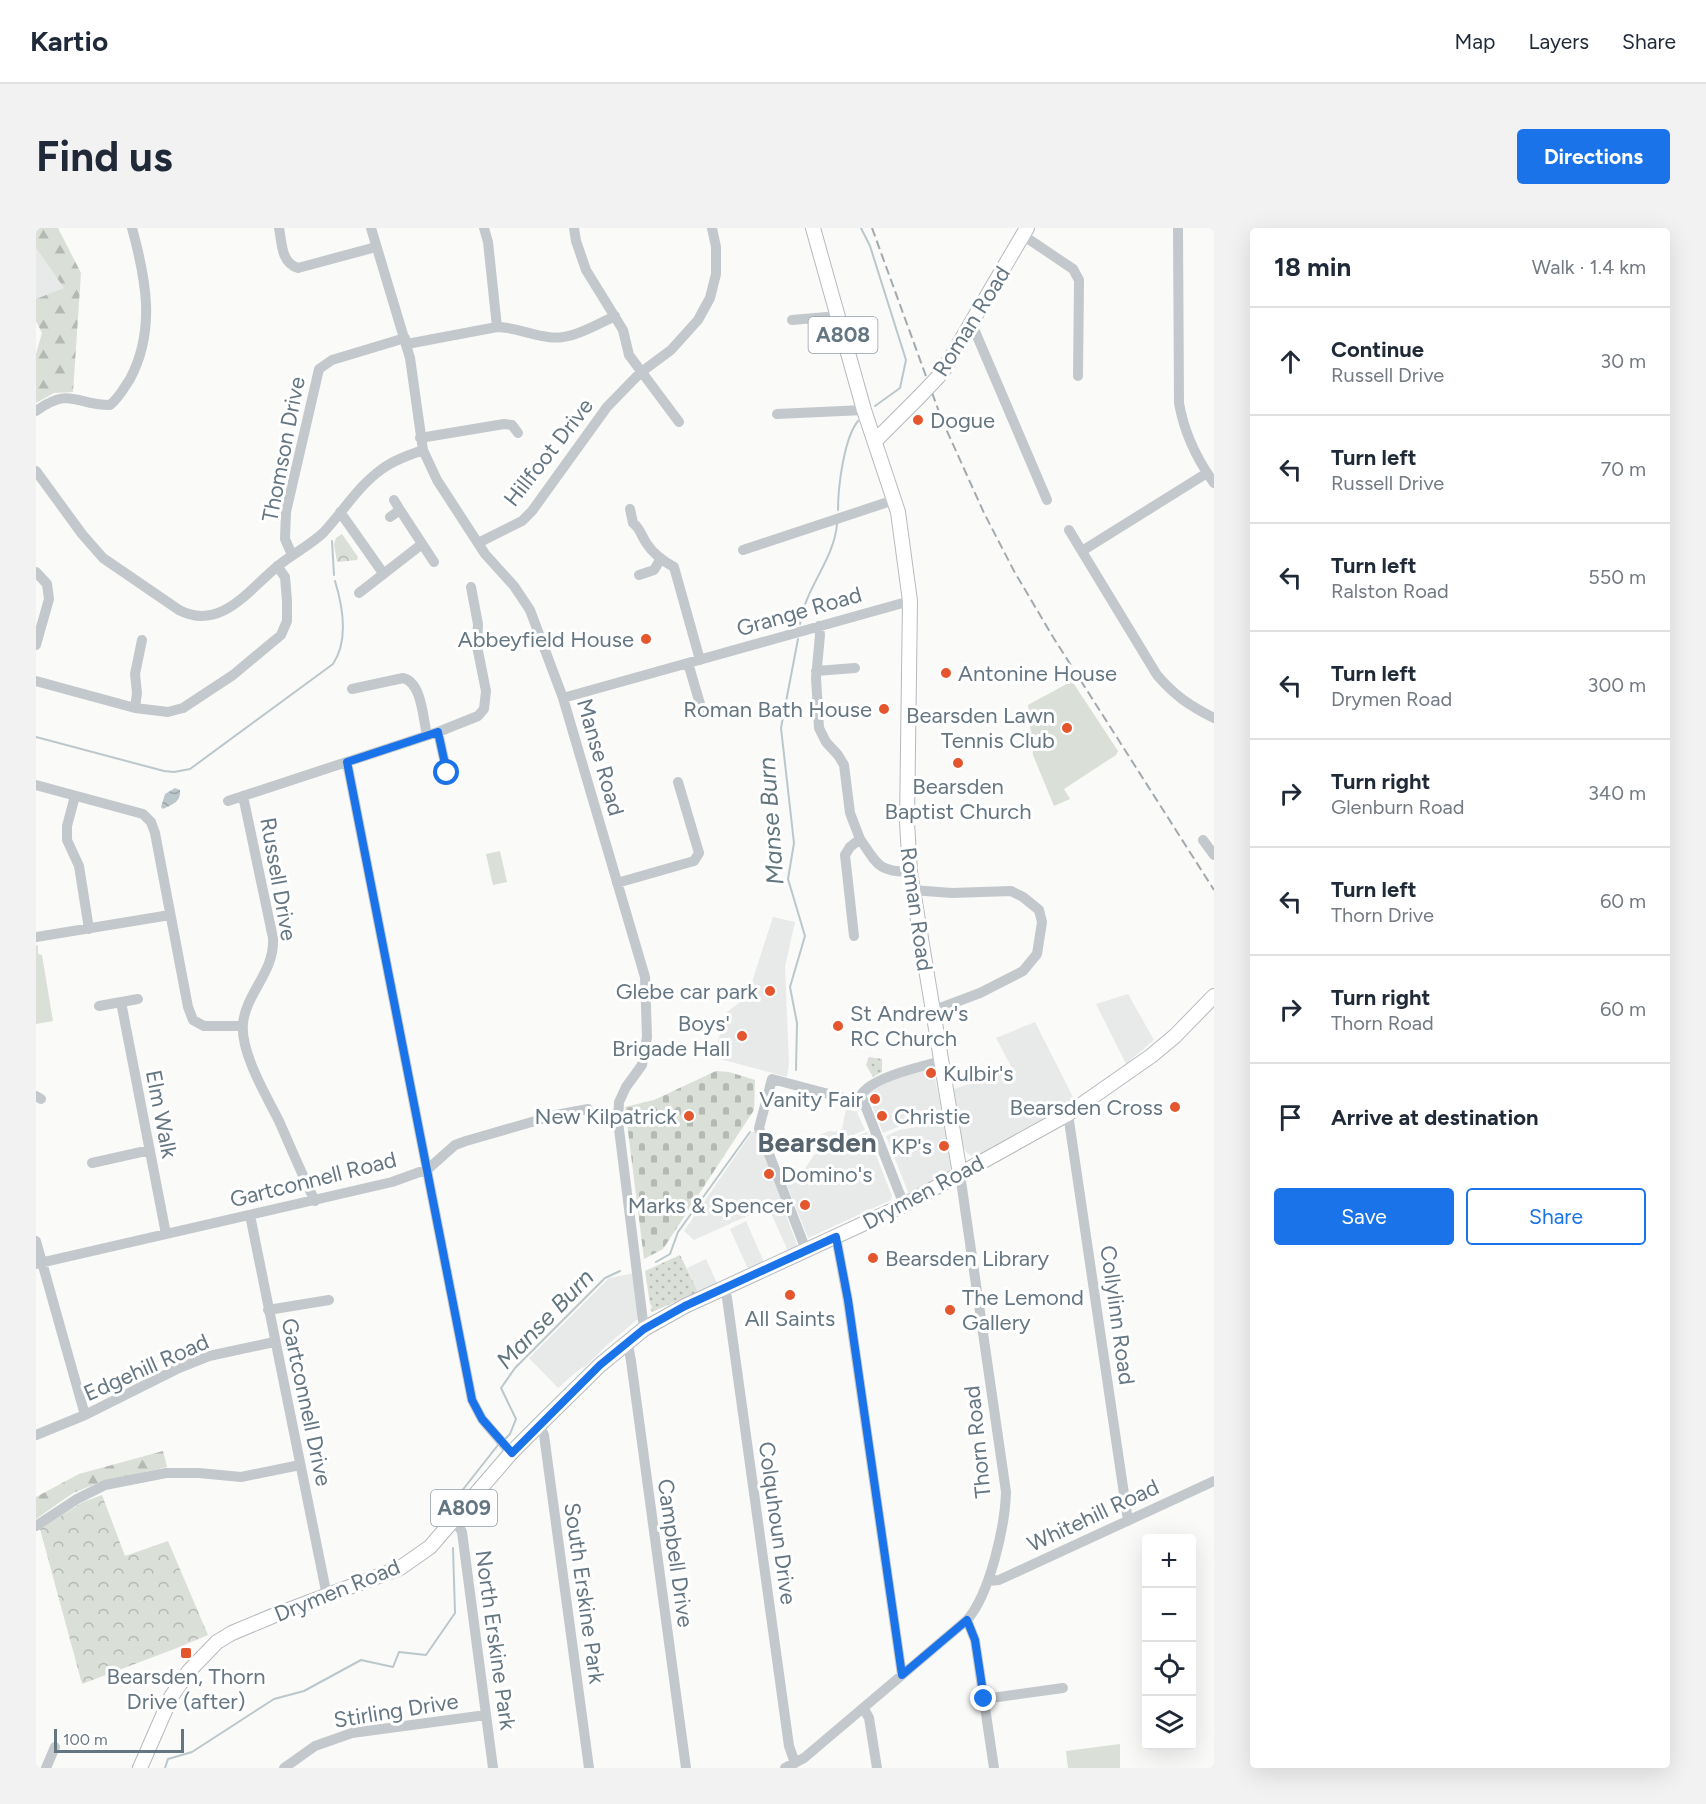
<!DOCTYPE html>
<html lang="en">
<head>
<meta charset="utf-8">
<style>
  body { margin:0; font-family:Figtree,sans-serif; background:#f2f2f3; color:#1f2937 }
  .controls { position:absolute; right:18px; bottom:18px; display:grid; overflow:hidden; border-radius:6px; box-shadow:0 6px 24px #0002 }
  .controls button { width:54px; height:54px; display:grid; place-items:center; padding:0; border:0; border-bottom:2px solid #e0e1e3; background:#fff; color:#1f2937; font:30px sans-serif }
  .scale { position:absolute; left:18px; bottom:15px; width:130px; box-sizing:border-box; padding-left:6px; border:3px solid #657683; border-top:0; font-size:16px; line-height:21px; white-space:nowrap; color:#657683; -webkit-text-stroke:4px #fff; paint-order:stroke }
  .stop { position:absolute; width:18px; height:18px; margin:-14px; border:4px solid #1a73e8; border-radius:50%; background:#fff }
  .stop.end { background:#1a73e8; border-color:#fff; box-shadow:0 2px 6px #0008 }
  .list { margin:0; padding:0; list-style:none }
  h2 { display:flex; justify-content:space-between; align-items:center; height:78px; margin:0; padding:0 24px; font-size:26px }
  h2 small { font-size:20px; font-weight:400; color:#747a83 }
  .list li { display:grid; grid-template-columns:39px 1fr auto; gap:18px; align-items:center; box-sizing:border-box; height:108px; padding:0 24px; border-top:2px solid #e0e1e3 }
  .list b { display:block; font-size:22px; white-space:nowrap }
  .list p { margin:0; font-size:20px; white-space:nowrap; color:#747a83 }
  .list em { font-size:20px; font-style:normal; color:#747a83 }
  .actions { display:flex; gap:12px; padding:18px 24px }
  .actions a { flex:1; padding:14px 0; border:2px solid #1a73e8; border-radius:6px; text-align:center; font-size:21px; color:#1a73e8 }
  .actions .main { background:#1a73e8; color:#fff }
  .icon { flex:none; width:33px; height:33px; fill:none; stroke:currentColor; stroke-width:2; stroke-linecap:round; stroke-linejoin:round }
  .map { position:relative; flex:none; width:1178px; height:1540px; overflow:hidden; border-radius:6px }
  header { display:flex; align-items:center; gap:36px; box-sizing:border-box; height:84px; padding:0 30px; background:#fff; border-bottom:2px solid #e0e1e3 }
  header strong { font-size:28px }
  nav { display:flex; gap:33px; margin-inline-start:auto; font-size:21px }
  .intro { display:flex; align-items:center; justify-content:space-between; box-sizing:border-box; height:144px; padding:0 36px }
  h1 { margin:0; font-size:42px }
  .button { padding:15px 27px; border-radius:6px; background:#1a73e8; color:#fff; font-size:21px; font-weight:700 }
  main { display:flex; gap:36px; padding:0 36px }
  aside { flex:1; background:#fff; border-radius:6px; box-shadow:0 6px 24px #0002 }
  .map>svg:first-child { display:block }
  .built { fill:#e8e9e9 }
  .grass { fill:#dadfd7 }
  .forest { fill:url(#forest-firs) }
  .cemetery { fill:url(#cemetery-stones) }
  .park { fill:url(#park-crowns) }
  .garden { fill:url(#garden-dots) }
  .water { fill:url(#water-waves) }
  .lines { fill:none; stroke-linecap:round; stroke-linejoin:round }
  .stream { stroke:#bbc7cb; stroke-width:2 }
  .major-casing { stroke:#b5babe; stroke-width:16 }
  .minor { stroke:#c3c8cc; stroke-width:10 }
  .major { stroke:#fff; stroke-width:14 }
  .rail { stroke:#a2aab0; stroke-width:2; stroke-dasharray:9 4.5; stroke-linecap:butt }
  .major-bridge-casing { stroke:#b5babe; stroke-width:16; stroke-linecap:butt }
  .major-bridge { stroke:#fff; stroke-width:14 }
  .route { stroke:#1a73e8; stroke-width:8 }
  .poi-dot { fill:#e4572e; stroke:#fff; stroke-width:2 }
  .labels { text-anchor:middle; stroke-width:6; stroke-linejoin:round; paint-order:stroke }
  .shield { fill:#fff; stroke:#939fa8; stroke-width:1.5 }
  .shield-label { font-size:21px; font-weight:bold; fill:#657683 }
  .street-label { font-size:22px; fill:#657683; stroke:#fff }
  .poi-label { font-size:22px; fill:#657683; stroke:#fff; text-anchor:end }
  .water-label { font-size:24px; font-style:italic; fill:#60757c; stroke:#fff }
  .district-label { font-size:28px; font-weight:bold; fill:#57646e; stroke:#fff }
</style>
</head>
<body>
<header>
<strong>Kartio</strong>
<nav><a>Map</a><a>Layers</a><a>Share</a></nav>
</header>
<div class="intro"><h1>Find us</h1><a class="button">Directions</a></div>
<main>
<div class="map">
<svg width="1178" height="1540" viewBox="0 0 1178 1540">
  <defs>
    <pattern id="forest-firs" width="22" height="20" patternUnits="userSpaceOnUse" patternTransform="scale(1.5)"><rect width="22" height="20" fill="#dadfd7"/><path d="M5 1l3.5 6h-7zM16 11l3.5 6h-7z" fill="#b4b9b4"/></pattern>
    <pattern id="cemetery-stones" width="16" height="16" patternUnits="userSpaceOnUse" patternTransform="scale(1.5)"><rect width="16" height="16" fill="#dadfd7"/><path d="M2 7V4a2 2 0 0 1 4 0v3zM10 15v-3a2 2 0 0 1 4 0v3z" fill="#b4b9b4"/></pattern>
    <pattern id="park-crowns" width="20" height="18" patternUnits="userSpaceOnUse" patternTransform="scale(1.5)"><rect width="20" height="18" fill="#dadfd7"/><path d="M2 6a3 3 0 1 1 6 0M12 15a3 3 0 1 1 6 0" fill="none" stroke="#b4b9b4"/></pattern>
    <pattern id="garden-dots" width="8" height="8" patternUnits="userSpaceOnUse" patternTransform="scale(1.5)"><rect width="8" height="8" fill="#dadfd7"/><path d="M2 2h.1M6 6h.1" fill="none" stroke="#b4b9b4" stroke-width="1.8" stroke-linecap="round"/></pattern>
    <pattern id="water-waves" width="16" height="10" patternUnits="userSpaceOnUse" patternTransform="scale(1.5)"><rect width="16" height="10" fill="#bbc7cb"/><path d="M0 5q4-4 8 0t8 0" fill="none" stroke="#9ca6aa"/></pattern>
  </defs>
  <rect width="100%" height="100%" fill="#fafaf8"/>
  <!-- built -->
  <path class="built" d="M0,20L29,61L0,71Z
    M737,689L759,694L749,739L753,835L751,849L680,830L679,822L691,784L711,769Z
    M1092,766L1118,812L1090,836L1060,776Z
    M999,794L1040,875L941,928H936L930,924L927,918L918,861L977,842L960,810Z
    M897,840L907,890L862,899L847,905L831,864L865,848Z
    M810,881L821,884L829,902L778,924L773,912L793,903L798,904L806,901Z
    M907,894L915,939L914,942L875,964H872L850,908L863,902Z
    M720,902L747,972L658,1012L648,1003L716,904Z
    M831,904L856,968L855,972L772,1010L749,952L766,945L778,927Z
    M746,977L762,1019L752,1023L733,981Z
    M710,993L728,1034L712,1041L694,1001Z
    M670,1031L681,1055L662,1064L651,1040Z
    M599,1045L602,1091L571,1117L549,1139L545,1140L522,1160L493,1130L573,1050Z"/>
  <!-- grass -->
  <path class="grass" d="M1036,453L1082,523L1080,527L1028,561L1034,571L1018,578L997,527L992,477Z
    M464,623L471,654L457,657L450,626Z
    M2,717V726L6,727L17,793L0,796V718Z
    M1084,1516V1540H1032L1030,1523Z"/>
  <!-- forest -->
  <path class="forest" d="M0,0H22L45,45L37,164L18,165L0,175V126L6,105L0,93V71L28,60L0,20Z
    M127,1223L131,1239L62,1255L37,1265L0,1291V1269L43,1246Z"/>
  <!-- cemetery -->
  <path class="cemetery" d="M680,843L693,844L719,852L718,882L627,1021L608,1031L589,879L618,872Z"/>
  <!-- park -->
  <path class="park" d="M306,306L322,329L321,332L301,334L298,316L300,310Z
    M66,1267L89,1328L132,1313L172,1407L141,1420L46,1456L4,1301L47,1274Z"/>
  <!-- garden -->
  <path class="garden" d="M833,829L846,831V844L837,849L830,837Z
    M644,1027L662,1064L616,1084L614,1080H616L615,1077L614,1076L609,1043Z"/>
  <!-- water -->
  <path class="water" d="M139,560L144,562C145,574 137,576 127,581L125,579L129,566Z"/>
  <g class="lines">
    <!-- stream -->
    <path class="stream" d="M825,0L834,18L870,132L864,160L839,178
      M802,282C802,259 808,210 822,193
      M296,313L298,347
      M764,396C769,360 798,332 801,296
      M0,509L128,543L138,544L154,541L297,436C313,412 307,379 299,353
      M760,842L761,795L754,759L769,708L752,651L758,615L745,500L762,411
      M620,1034L634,1026L642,1004L714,904
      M469,1211L474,1206L480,1191L465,1160L479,1140L569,1050L584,1043
      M410,1283L462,1217
      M129,1540L132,1531L156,1524L238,1471L268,1463L325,1432L357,1439L363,1424L390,1427L419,1385L417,1320"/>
    <defs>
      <path id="major" d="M777,0L828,182L862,284L874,373L871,594L874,644L924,946
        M902,149L907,143L991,0
        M839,213L883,169
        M104,1540L135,1469L153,1443L181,1414L196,1405L239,1387L364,1340L394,1319L475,1225L503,1197L564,1137L608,1101L649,1078L868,977L1032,886L1115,828L1139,808L1178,768"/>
    </defs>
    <!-- major casing -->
    <use href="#major" class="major-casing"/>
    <!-- minor -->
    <path class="minor" d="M243,0C246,15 245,35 262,40L340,19
      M335,0L374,130L387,222L401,252L449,326L478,358L494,382L527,470L609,749L611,809L606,837L590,859L583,874L582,893L608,1101
      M448,0L452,14L461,99
      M538,0L540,13L550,42L587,102L593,127L643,194
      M1142,0L1143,175C1148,204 1160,230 1178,255
      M988,8L1037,41L1043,52L1042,148
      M756,92L802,88
      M935,94L1011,272
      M371,116L461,99C479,99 494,107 512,109C534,113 560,97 579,88
      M0,183C35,158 39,177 74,177C83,170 88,160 94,151C120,102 110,51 96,0
      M741,186L828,182
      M384,210L468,196L476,197L482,205
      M0,243L46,306L67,330L143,382C185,404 213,361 243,337C257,326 274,317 287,305C307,284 322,258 346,241C358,232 373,227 387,222
      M594,281L597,295C605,301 605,308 611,316C618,327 627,333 638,339L664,432
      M364,282L398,334
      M304,284L347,345
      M354,289L364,282L358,272
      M1033,302L1121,447C1139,468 1154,478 1178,490
      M442,315L486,293L496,283L571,179L604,145L635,122L662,92L674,70L680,46V19L676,0
      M707,322L858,272
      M1046,323L1171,245
      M256,327L249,311L250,284L283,141L296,132L369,110
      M0,344L11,356L13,371L0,417
      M603,347L618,342L624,332
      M323,365L386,316
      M783,398L784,407L780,450L783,500L790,514L802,527L808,537L814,585L824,611L814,619L809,627L818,708
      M652,435L667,486
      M780,443L819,440
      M0,453L99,480L132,484L147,480L197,447L245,407L251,393V373L249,349L241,338
      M316,461L367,450C386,454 387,491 391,507
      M527,470L874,373
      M99,480L101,465L99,446L106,412
      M402,504L411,545
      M311,534L436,1172L446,1191L475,1225
      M0,557L107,586L115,594L119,605L152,779L157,792L168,798H207
      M39,568L31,598V612L43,638L53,701
      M207,568L237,710C239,744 211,763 207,795C204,824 230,867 243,893C255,920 266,947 279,973
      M192,573L402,504L442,488L448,481L450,463L441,418L442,396L435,359
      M824,611C841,636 842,644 874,644
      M1167,612L1178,627
      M581,655L658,633L663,625L642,554
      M876,662L916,665L975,663L987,669L1003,682L1006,694L1001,726L987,743L944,765L896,783
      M0,709L134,687
      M85,774L130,1006
      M63,778L102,771
      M0,868L5,871
      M1032,886L1092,1293
      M56,935L114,922
      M924,946L970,1264C969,1298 954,1366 931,1392L939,1412L958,1540
      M868,977L825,867C836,849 884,839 905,833
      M214,987L291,1368
      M800,1009L812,1073L866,1447
      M0,1013L49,1187
      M770,1022L723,900L736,851L819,873L828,878
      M0,1036L356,954L392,941L419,917L430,913L520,887L552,881
      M688,1060L691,1070L753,1518L759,1535
      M232,1082L293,1072
      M589,1116L593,1122L595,1133L650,1540
      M503,1197L508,1207L553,1540
      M0,1207L49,1187L143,1140L173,1128L238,1114
      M419,1292L426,1304L457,1540
      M0,1298L41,1271L69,1257L130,1245H163L205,1249L264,1237
      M952,1353L963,1352L1178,1253
      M948,1471L1027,1460
      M828,1481L833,1490L841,1540
      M10,1540L19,1519
      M248,1540L279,1518L316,1505L450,1487
      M749,1540L768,1530L931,1392"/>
    <!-- major -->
    <use href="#major" class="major"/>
    <!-- rail -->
    <path class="rail" d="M836,0L906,192L948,285L978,343L1017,409L1178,662"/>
    <defs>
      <path id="major-bridge" d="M883,169L902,149"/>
    </defs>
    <!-- major-bridge casing -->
    <use href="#major-bridge" class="major-bridge-casing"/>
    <!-- major-bridge -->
    <use href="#major-bridge" class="major-bridge"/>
  </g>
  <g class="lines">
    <!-- route -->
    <path class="route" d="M411,545L402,504L311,534L436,1172L446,1191L476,1225L564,1137L608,1101L649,1078L800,1009L812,1072L866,1447L931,1392L939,1412L948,1471"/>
  </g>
  <!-- markers -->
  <g class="poi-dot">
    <circle cx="882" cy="192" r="6"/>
    <circle cx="610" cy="411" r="6"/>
    <circle cx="910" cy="445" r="6"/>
    <circle cx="848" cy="481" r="6"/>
    <circle cx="1031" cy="500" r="6"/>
    <circle cx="922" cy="535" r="6"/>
    <circle cx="734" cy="763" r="6"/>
    <circle cx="802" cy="798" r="6"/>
    <circle cx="706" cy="808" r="6"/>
    <circle cx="895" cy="845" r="6"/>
    <circle cx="839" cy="871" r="6"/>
    <circle cx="1139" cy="879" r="6"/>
    <circle cx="653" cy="888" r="6"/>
    <circle cx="846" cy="888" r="6"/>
    <circle cx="908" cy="918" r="6"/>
    <circle cx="733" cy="946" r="6"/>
    <circle cx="769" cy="977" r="6"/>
    <circle cx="837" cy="1030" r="6"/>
    <circle cx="754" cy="1067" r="6"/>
    <circle cx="914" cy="1082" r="6"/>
    <rect x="144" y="1419" width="12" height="12" rx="3"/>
  </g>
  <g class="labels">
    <!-- shield labels -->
    <g class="shield">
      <rect x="772.5" y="89" width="69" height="36" rx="4.5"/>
      <rect x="395" y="1262" width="66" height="36" rx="4.5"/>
    </g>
    <g class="shield-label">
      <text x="807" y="114">A808</text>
      <text x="428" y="1287">A809</text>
    </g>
    <!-- street labels -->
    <g class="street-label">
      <text transform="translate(935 93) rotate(-58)" y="8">Roman Road</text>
      <text transform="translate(247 221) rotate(-79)" y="8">Thomson Drive</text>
      <text transform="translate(512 224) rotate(-52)" y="8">Hillfoot Drive</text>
      <text transform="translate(763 383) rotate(-16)" y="8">Grange Road</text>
      <text transform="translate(565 529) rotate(74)" y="8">Manse Road</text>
      <text transform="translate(243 651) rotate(80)" y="8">Russell Drive</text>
      <text transform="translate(881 681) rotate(82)" y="8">Roman Road</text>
      <text transform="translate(126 886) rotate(79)" y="8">Elm Walk</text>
      <text transform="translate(277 951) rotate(-14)" y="8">Gartconnell Road</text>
      <text transform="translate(887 964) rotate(-28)" y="8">Drymen Road</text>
      <text transform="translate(1082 1087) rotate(82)" y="8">Collylinn Road</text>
      <text transform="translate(110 1139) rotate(-24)" y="8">Edgehill Road</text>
      <text transform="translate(271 1174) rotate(78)" y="8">Gartconnell Drive</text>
      <text transform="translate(941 1214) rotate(-96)" y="8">Thorn Road</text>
      <text transform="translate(1057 1287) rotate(-25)" y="8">Whitehill Road</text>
      <text transform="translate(742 1295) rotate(82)" y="8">Colquhoun Drive</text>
      <text transform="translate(640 1325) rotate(82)" y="8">Campbell Drive</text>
      <text transform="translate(301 1362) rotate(-22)" y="8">Drymen Road</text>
      <text transform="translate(549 1365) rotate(82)" y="8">South Erskine Park</text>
      <text transform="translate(460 1412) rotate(82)" y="8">North Erskine Park</text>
      <text transform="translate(360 1482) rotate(-9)" y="8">Stirling Drive</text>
    </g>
    <!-- poi labels -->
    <g class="poi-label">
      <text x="894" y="200" text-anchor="start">Dogue</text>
      <text x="598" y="419">Abbeyfield House</text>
      <text x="922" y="453" text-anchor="start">Antonine House</text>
      <text x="836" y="489">Roman Bath House</text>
      <text x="1019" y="495">Bearsden Lawn<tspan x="1019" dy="25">Tennis Club</tspan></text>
      <text x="922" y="566" text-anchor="middle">Bearsden<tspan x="922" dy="25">Baptist Church</tspan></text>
      <text x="722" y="771">Glebe car park</text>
      <text x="814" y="793" text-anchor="start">St Andrew's<tspan x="814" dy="25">RC Church</tspan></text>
      <text x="694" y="803">Boys'<tspan x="694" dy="25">Brigade Hall</tspan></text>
      <text x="907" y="853" text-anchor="start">Kulbir's</text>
      <text x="827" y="879">Vanity Fair</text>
      <text x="1127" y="887">Bearsden Cross</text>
      <text x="641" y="896">New Kilpatrick</text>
      <text x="858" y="896" text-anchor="start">Christie</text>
      <text x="896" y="926">KP's</text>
      <text x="745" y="954" text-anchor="start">Domino's</text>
      <text x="757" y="985">Marks &amp; Spencer</text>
      <text x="849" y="1038" text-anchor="start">Bearsden Library</text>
      <text x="926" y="1077" text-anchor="start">The Lemond<tspan x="926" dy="25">Gallery</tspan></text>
      <text x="754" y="1098" text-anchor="middle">All Saints</text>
      <text x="150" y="1456" text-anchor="middle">Bearsden, Thorn<tspan x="150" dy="25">Drive (after)</tspan></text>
    </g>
    <!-- water labels -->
    <g class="water-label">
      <text transform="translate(735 593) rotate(-94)" y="8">Manse Burn</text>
      <text transform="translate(509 1091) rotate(-46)" y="8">Manse Burn</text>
    </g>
    <!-- district labels -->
    <g class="district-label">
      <text x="781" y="924">Bearsden</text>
    </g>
  </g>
</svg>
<div class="controls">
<button>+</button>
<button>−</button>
<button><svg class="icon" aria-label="locate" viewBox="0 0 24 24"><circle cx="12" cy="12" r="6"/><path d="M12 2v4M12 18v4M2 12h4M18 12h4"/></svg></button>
<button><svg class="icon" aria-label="layers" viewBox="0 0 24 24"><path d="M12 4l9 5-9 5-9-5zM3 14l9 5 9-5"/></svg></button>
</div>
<div class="scale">100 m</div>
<div class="stop" style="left:411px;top:545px"></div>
<div class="stop end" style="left:948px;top:1471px"></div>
</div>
<aside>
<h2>18 min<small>Walk · 1.4 km</small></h2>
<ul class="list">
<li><svg class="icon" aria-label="ahead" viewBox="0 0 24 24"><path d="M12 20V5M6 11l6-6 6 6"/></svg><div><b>Continue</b><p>Russell Drive</p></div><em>30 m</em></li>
<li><svg class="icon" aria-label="left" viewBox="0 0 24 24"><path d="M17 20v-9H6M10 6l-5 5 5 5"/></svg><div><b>Turn left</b><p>Russell Drive</p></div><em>70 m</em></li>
<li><svg class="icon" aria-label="left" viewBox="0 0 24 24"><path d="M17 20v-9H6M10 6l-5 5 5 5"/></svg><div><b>Turn left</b><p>Ralston Road</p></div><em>550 m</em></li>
<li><svg class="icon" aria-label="left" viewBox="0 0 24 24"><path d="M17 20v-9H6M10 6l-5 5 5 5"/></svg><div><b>Turn left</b><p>Drymen Road</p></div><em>300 m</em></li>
<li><svg class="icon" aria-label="right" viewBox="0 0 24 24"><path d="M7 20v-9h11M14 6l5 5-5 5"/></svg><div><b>Turn right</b><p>Glenburn Road</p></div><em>340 m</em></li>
<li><svg class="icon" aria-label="left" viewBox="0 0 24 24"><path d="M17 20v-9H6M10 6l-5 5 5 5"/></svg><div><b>Turn left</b><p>Thorn Drive</p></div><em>60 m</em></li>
<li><svg class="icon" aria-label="right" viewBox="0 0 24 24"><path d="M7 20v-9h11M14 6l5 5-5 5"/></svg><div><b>Turn right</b><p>Thorn Road</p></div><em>60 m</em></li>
<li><svg class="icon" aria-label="arrive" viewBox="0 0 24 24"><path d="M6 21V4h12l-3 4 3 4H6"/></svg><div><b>Arrive at destination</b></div></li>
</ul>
<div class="actions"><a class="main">Save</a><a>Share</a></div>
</aside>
</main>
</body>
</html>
